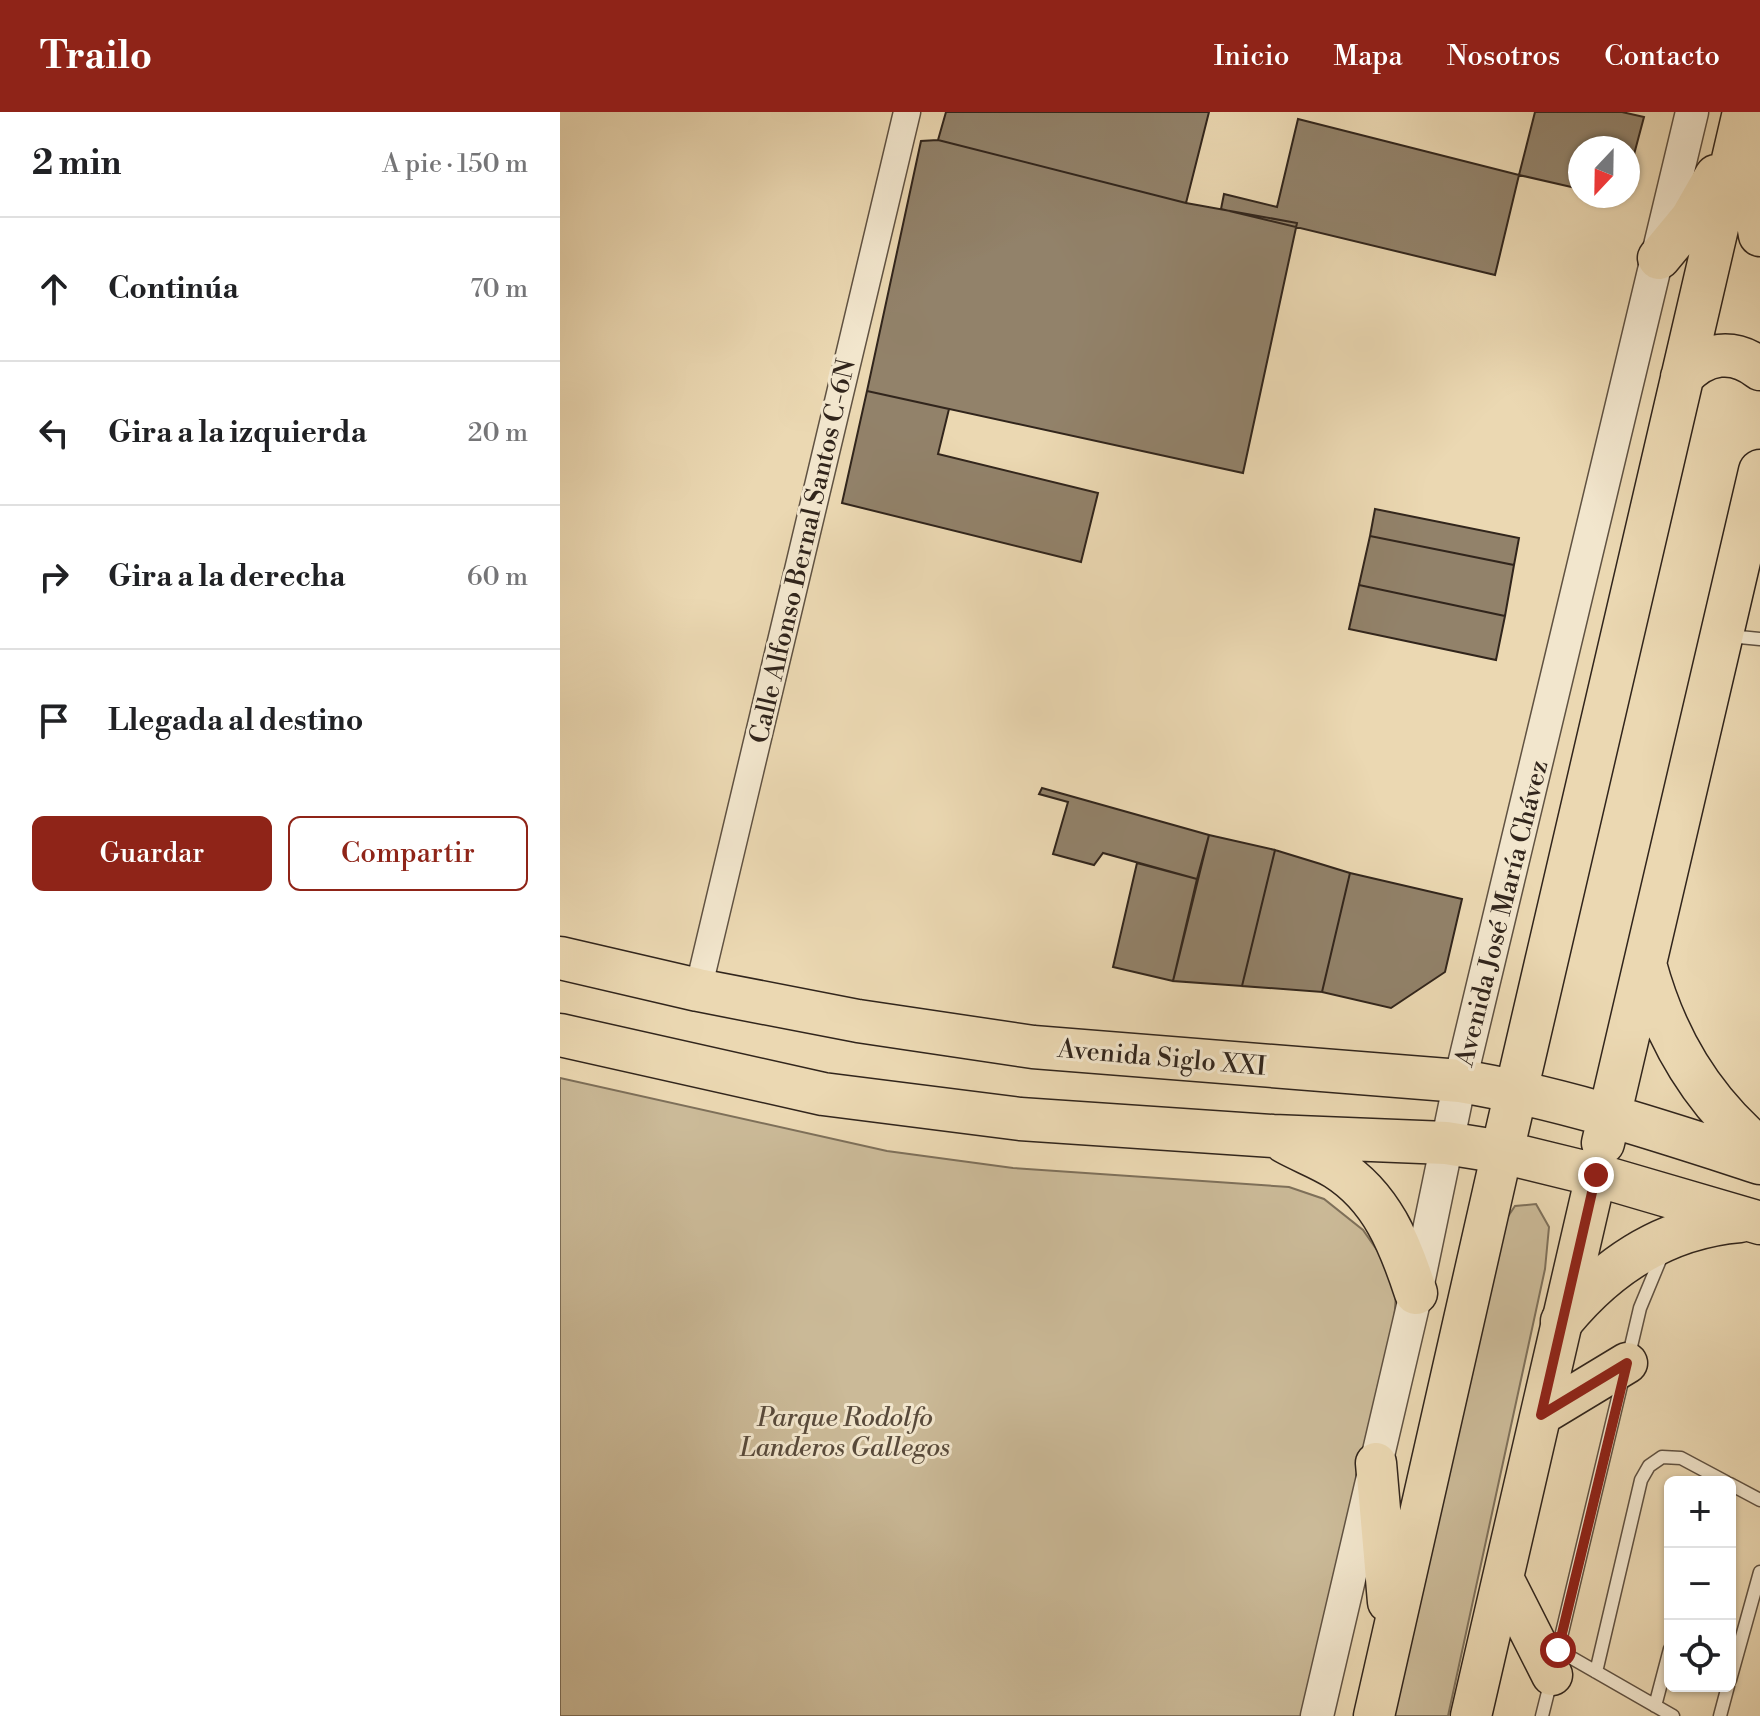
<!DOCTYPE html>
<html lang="es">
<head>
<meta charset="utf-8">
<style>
  body { margin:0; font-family:"Libre Bodoni",serif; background:#f2f2f2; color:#202124 }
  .controls { position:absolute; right:24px; bottom:24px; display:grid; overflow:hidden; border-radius:12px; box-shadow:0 2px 6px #0004 }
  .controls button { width:72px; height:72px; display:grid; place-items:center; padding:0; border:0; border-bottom:2px solid #e0e0e0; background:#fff; color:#202124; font:40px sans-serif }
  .compass { position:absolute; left:1008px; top:24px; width:72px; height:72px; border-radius:50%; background:#fff; box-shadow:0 2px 6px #0004; rotate:202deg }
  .stop { position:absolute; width:24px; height:24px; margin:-18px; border:6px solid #8f2418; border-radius:50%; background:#fff }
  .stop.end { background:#8f2418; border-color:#fff; box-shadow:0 2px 8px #0008 }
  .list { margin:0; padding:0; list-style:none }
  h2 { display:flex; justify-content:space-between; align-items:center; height:104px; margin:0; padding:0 32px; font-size:34px }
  h2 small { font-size:26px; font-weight:400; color:#757577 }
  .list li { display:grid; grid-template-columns:52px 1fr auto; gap:24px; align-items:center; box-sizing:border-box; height:144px; padding:0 32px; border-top:2px solid #e0e0e0 }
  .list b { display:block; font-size:30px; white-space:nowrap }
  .list em { font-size:26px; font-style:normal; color:#757577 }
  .actions { display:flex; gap:16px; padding:24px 32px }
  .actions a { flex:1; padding:18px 0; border:2px solid #8f2418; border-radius:12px; text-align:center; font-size:28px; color:#8f2418 }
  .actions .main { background:#8f2418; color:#fff }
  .icon { flex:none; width:44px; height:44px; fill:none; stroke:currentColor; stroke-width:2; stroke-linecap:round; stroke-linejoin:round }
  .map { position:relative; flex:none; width:1200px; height:1604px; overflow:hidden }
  header { display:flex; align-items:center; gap:48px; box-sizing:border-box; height:112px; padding:0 40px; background:#8f2418; color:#fff }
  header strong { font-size:38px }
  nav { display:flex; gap:44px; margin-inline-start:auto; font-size:28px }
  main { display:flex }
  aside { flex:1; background:#fff }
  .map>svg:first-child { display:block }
  .green { fill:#cbba98; stroke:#7e705a; stroke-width:2 }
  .building { fill:#92826a; stroke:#31251c; stroke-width:2 }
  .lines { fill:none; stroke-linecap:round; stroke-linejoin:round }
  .service-casing { stroke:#605242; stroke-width:15 }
  .minor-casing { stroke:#605242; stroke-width:29 }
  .tertiary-casing { stroke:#605242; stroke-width:35 }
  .primary-casing { stroke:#31251c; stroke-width:43 }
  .trunk-casing { stroke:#31251c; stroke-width:45 }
  .service { stroke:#f2e6cd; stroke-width:12 }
  .minor { stroke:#f2e6cd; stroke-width:26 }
  .tertiary { stroke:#f2e6cd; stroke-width:32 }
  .primary { stroke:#ebd8b2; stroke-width:40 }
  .trunk { stroke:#ebd8b2; stroke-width:42 }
  .route { stroke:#8f2418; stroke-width:10 }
  .labels { text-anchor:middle; stroke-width:6; stroke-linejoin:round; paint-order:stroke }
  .street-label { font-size:26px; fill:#31251c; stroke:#f2e6cd }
  .park-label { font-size:26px; font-style:italic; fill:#584a3b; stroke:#f2e6cd }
</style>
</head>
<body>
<header>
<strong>Trailo</strong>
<nav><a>Inicio</a><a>Mapa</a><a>Nosotros</a><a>Contacto</a></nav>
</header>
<main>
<aside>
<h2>2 min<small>A pie · 150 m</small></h2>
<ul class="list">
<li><svg class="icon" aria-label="ahead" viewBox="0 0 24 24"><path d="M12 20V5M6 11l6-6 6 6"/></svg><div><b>Continúa</b></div><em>70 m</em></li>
<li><svg class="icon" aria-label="left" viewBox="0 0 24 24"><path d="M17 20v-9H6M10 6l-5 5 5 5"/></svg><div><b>Gira a la izquierda</b></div><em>20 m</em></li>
<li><svg class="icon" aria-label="right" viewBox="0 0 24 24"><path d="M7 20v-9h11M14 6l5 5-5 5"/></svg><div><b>Gira a la derecha</b></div><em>60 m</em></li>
<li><svg class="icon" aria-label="arrive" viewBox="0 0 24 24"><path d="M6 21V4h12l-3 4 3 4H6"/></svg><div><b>Llegada al destino</b></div></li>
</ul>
<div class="actions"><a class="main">Guardar</a><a>Compartir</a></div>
</aside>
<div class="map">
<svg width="1200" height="1604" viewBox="0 0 1200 1604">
  <rect width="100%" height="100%" fill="#ebd8b2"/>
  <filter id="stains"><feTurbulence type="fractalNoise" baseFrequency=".0025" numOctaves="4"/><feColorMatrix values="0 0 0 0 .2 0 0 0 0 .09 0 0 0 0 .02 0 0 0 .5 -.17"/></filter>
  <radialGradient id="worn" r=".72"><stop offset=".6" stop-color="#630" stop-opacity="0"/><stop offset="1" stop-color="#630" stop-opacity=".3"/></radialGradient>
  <!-- green -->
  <path class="green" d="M0,966L327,1039L453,1056L729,1075L764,1087L803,1118L828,1154L836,1182L833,1226L744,1604H0Z
    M976,1092L989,1115L985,1157L888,1604H827L941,1115L955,1094Z"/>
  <!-- building -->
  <path class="building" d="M386,0H649L626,91L378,28Z
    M975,0H1062L1084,5L1068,65V36H1020V77L959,63Z
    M738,7L959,63L935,163L661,97L664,82L717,95Z
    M378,28L626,91L737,111L683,361L307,279L361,29Z
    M307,279L389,297L378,342L538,381L521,450L282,391Z
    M815,397L959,426L954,453L810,424Z
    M810,424L954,453L945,504L799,473Z
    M799,473L945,504L936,548L789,517Z
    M482,676L649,723L637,767L543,741L534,753L493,742L508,690L479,682Z
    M649,723L715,738L682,874L613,869Z
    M715,738L790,761L762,880L682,874Z
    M577,751L637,767L613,869L553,855Z
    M790,761L902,787L885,860L831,896L762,880Z"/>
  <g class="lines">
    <defs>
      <path id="service" d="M1169,524L1200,527
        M1068,1247L1080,1196L1102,1143
        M1170,1372L1200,1388
        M998,1538L1113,1604
        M996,1546L1063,1265
        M1036,1560L1081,1368L1089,1354L1102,1345L1121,1346L1166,1370
        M1170,1568L1200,1460
        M1095,1594L1110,1537
        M982,1604L991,1568
        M1160,1604L1168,1574"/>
      <path id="minor" d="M138,878L347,0"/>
      <path id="tertiary" d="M757,1604L856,1181L900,969L1132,0"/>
      <path id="primary" d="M981,1303L1067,1251
        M816,1351L828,1490
        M943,1466L992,1563
        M814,1604L942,1040
        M911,1604L1036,1063"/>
      <path id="trunk" d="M1184,34L1200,123
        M1099,146L1132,106L1156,64
        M1122,265C1144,240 1174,236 1200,257
        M0,846L138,878L298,909L473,935L900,969C1003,986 1101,1019 1200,1051
        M1085,852C1105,926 1141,987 1200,1037
        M0,923L263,982L460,1007L713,1024L886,1031L942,1040L1036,1063L1200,1111
        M725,1030C741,1039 760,1046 776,1056C822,1085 840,1132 856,1181
        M1043,1031L1200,359
        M942,1040L1184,0
        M1002,1209C1048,1153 1107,1115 1180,1109"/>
    </defs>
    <!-- service casing -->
    <use href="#service" class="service-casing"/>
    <!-- minor casing -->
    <use href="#minor" class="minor-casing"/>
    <!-- tertiary casing -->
    <use href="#tertiary" class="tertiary-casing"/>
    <!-- primary casing -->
    <use href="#primary" class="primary-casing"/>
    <!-- trunk casing -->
    <use href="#trunk" class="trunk-casing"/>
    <!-- service -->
    <use href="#service" class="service"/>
    <!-- minor -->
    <use href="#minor" class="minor"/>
    <!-- tertiary -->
    <use href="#tertiary" class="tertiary"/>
    <!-- primary -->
    <use href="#primary" class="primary"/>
    <!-- trunk -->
    <use href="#trunk" class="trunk"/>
  </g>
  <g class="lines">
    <!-- route -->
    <path class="route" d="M998,1538L1067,1251L981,1303L1036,1063"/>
  </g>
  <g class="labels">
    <!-- street labels -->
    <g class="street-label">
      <text transform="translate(242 439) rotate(-77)" y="9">Calle Alfonso Bernal Santos C-6N</text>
      <text transform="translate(941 801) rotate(-76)" y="9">Avenida José María Chávez</text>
      <text transform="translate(602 945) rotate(5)" y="9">Avenida Siglo XXI</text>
    </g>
    <!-- park labels -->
    <g class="park-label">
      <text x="285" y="1314">Parque Rodolfo<tspan x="285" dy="30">Landeros Gallegos</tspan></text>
    </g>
  </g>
  <rect width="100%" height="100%" filter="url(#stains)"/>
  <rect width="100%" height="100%" fill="url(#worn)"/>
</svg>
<div class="controls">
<button>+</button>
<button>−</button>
<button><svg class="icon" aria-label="locate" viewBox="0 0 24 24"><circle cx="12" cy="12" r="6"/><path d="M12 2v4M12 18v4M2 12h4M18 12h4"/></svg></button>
</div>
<svg class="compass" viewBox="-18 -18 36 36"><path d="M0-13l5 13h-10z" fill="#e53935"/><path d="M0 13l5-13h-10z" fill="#757577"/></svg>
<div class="stop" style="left:998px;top:1538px"></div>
<div class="stop end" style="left:1036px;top:1063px"></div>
</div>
</main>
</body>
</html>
